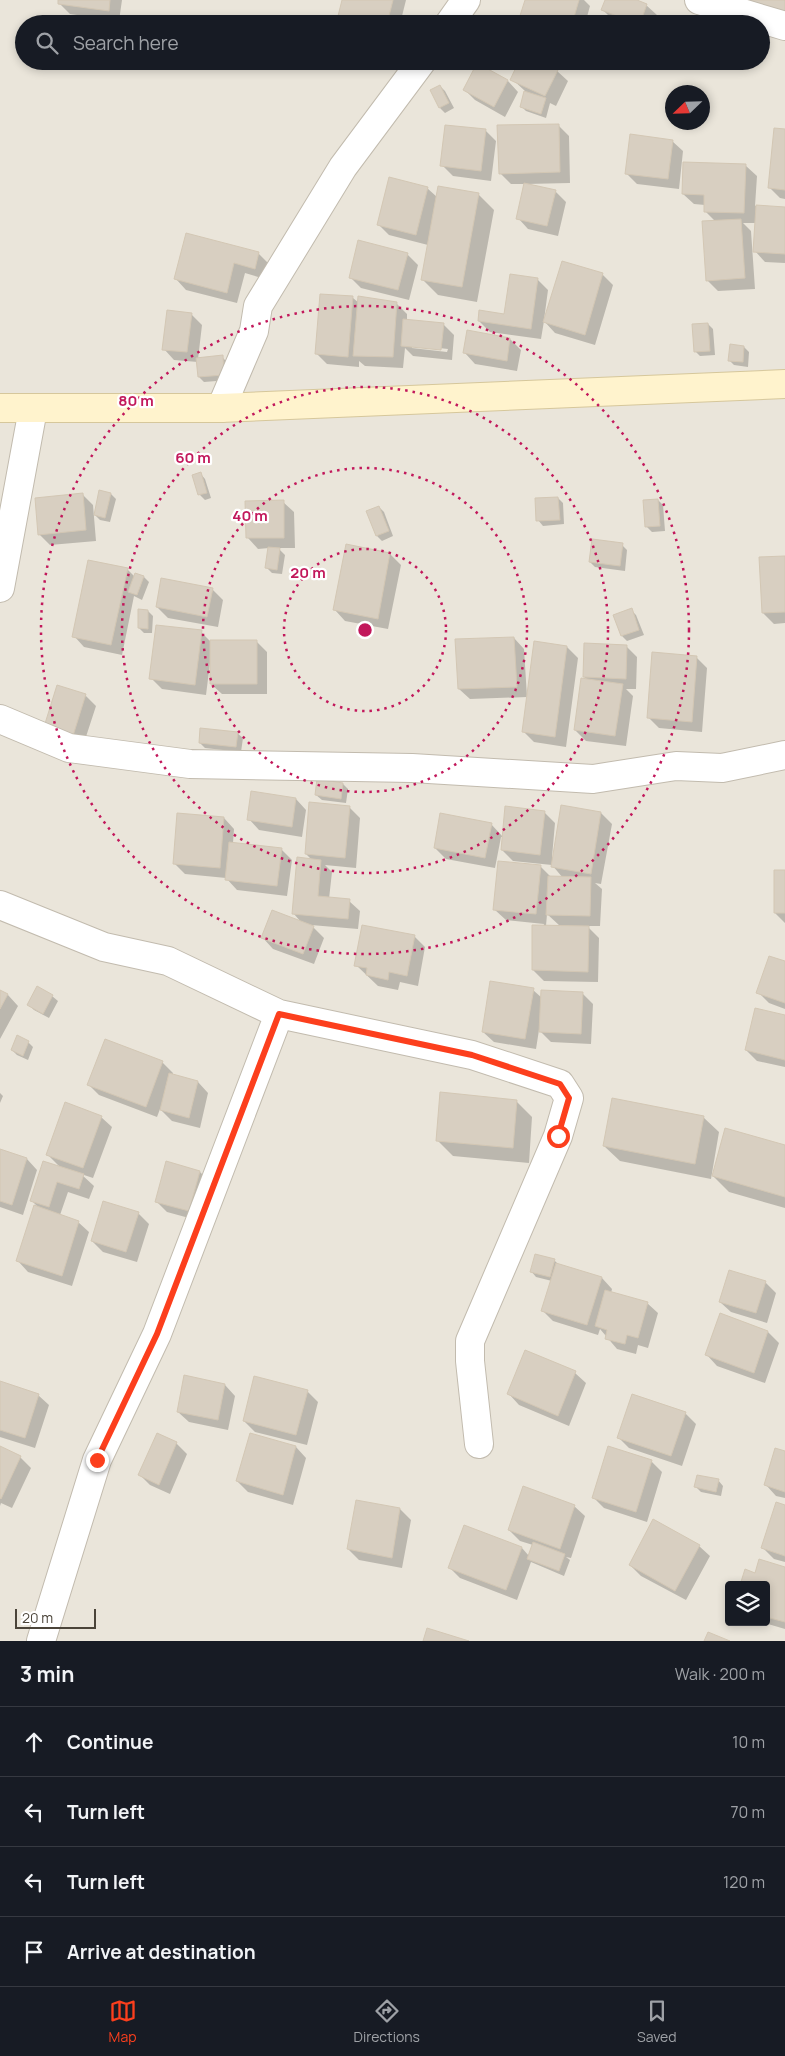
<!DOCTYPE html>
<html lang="en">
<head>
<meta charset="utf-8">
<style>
  body { margin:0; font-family:Manrope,sans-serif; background:#242831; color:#f1f3f6 }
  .controls { position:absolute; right:15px; bottom:15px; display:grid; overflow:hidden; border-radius:5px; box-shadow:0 2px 8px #0003 }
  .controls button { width:45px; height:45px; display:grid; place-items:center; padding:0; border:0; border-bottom:1px solid #363941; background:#171b24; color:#f1f3f6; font:25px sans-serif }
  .compass { position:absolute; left:665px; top:85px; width:45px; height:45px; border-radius:50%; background:#171b24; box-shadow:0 2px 8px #0003; rotate:247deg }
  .scale { position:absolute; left:15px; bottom:12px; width:81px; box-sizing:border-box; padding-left:5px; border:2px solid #4b4439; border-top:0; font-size:14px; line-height:18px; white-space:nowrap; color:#4b4439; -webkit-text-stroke:4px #fff; paint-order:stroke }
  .stop { position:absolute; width:15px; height:15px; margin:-11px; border:4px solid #fc3f1d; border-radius:50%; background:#fff }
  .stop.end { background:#fc3f1d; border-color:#fff; box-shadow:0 1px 5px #0008 }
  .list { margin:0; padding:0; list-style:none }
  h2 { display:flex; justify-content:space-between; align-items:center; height:65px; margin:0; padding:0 20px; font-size:21px }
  h2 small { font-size:16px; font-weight:400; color:#9ea1a6 }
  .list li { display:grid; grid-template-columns:32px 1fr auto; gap:15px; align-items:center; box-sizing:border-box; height:70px; padding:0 20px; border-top:1px solid #363941 }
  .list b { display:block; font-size:19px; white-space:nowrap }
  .list em { font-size:16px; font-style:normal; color:#9ea1a6 }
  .icon { flex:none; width:28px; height:28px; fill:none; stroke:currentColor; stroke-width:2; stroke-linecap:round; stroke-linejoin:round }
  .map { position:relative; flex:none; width:785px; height:1641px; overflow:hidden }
  .search { position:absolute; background:#171b24; box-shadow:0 2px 8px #0003; left:15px; right:15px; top:15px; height:55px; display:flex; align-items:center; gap:12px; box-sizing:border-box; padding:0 18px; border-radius:28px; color:#9ea1a6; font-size:19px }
  .sheet { height:345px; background:#171b24 }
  nav { display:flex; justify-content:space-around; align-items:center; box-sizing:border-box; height:70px; border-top:1px solid #363941; background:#171b24; font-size:14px; color:#9ea1a6 }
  nav a { display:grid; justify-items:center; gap:2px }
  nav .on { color:#fc3f1d }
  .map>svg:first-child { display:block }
  .residential { fill:#eae5da; fill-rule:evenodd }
  .shadow { fill:#0003; fill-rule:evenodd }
  .building { fill:#d8cfc1; stroke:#d3c7b4 }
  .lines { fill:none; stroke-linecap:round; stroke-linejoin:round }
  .minor-casing { stroke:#c2bbae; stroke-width:30 }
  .secondary-casing { stroke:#d6c79b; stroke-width:30 }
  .minor { stroke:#fff; stroke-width:28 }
  .secondary { stroke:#fff3cd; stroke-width:28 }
  .route { stroke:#fc3f1d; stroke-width:6 }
  .ring { fill:none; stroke:#c2185b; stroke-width:2.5; stroke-dasharray:2.5 5 }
  .centre { fill:#c2185b; stroke:#fff; stroke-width:2.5 }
  .ring-label { font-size:15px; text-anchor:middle; font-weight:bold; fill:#c2185b; stroke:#fff; stroke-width:4.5; stroke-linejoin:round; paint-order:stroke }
</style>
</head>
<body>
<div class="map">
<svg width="785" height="1641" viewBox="0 0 785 1641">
  <rect width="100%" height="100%" fill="#f6f3ec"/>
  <!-- residential -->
  <path class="residential" d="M0,0H785V1641H0ZM24,24H761V61H24ZM672,92H702V122H672ZM729,1585H766V1622H729Z"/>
  <!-- shadow -->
  <path class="shadow" d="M60,0H122L119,21L70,14L59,3Z
    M343,0H406L400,24H342L338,19Z
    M526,0H584L590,6L585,24H522L520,21Z
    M606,0H633L646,5L657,15L654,24H621L614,21L603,10Z
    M478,64L508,81L518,92L505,117L475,100L464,89Z
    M557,71L568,81L556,106L550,103L546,118L526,111L521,106L525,91L512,79Z
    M440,86L445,91L454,108L445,113L440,108L432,91Z
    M558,125L569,136L570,183L526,184L555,191L566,202L558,236L528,229L518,218L525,184H511L500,173Z
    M485,130L496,141L491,181L453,176L442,165Z
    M785,131V199L780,198L769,187Z
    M672,141L683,151L679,189L637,184L626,173Z
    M746,166L757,176L755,206L785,208V263L765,262L755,251L756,223H743L751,231L755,289L718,291L707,280L716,222L705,211V205L694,204L683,194Z
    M427,188L437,197L478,194L494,210L477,302L438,295L422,279L428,245L389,235L378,224Z
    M258,253L269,264L265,279L245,273L237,303L186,290L176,279Z
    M407,254L418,265L409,300L361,288L350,277Z
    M602,274L613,285L595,345L555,333L544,321L541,339L490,332L479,321L505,315L537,279L548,290L544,320Z
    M321,295L353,298L359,303H396L407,314V320L443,324L454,335L452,360L413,356L405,348L403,368L365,366L359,361V367L327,364L316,353ZM412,345L448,349L447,352L412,348Z
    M191,314L202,325L198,359L222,357L227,362L229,380L204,382L199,377L198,362L174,360L164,349Z
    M708,324L713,329L715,355L700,356L695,351Z
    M510,339L521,350L517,371L475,364L465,353Z
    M744,347L749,352L748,367L734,365L729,360Z
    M200,473L205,479L211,498L205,500L200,495Z
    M82,494L93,505L96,541L50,545L39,534Z
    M111,494L116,499L110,522L100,520L95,515Z
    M558,498L563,503L564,524L543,526L538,520Z
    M658,500L663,505L665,531L652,532L646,526Z
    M283,502L294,512L295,548H278L285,555L282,574L272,573L267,568L269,548L258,549L248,538Z
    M379,507L384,512L393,536L382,541L377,536Z
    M622,545L627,550L625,571L595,567L590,562Z
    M390,554L401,565L388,629L345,621L335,610Z
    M785,557V623L774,624L763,613Z
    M127,569L135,577H144L149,582L142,600L134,596L122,655L84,647L74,636Z
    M212,589L223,600L218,627L168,618L157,607Z
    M631,610L636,615L644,635L627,641L622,636L615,616Z
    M148,611L153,616L152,633H144L139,628Z
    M201,632L210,641H256L267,652V694H222L211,684V663H210L206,695L162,689L151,678Z
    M514,638L524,649L527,697L470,699L459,689Z
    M626,646L637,657L636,689H626L633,696L626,746L586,741L575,730L588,680L584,677Z
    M567,647L578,658L566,747L534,742L524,732Z
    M696,657L707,668L702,732L659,728L648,717Z
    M85,695L96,706L82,749L55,741Z
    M237,733L243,738L241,752L205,748L200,743Z
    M343,784L348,789L346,803L322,800L316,795Z
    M296,799L306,810L302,837L259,830L249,819Z
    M349,807L360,818L356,868L325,865L332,872L329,899L349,901L360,911L358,929L311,925L324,938L314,964L273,949L263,938L302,923L293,913L312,860L306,854Z
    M562,807L601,813L612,824L601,884L595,883L602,889L600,926H587L599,938L598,982L544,981L533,970L544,924L506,920L495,910L540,866L551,877L563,878L552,865L513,861L502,850L503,837H501L495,868L446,859L435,848L491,824L503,837L544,812L555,823L552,857H554ZM547,914L560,926H546Z
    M224,818L234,829L233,843L281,849L292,860L287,896L237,890L226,878L185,874L174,863Z
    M785,871V923L775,913Z
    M414,936L425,947L418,986L400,982L398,990L378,986L356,965Z
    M785,963V1009L769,1003L758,992Z
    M533,990L542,998L582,993L593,1004L591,1044L551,1042L539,1030L536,1049L494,1042L483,1032Z
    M0,991L8,995L18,1006L0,1039Z
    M52,996L58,1001L49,1018L34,1010L29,1005Z
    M785,1017V1067L757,1061L746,1050Z
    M28,1042L33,1047L28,1060L17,1055L12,1050Z
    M162,1062L173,1073L172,1076L198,1082L208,1093L200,1128L172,1121L160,1109L157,1117L99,1095L89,1085Z
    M0,1093L3,1096L0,1103Z
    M516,1101L532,1117L529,1163L453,1156L437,1140Z
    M101,1117L112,1127L93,1178L81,1174L94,1186L89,1199L68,1192L60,1215L78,1222L89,1232L72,1286L28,1272L18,1261L40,1209L31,1200L61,1168L47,1154Z
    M703,1117L719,1132L711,1179L620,1161L604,1146Z
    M785,1146V1208L729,1192L713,1176Z
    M0,1150L27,1159L37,1170L23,1215L0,1207Z
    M167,1162L200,1172L211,1183L200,1221L167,1212L156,1201Z
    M138,1213L149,1224L137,1262L103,1252L92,1241Z
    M554,1260L559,1265L602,1278L612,1289L611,1293L647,1303L658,1313L648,1348L638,1345L636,1354L617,1349L600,1329L598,1335L553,1321L542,1310L552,1281L536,1277L531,1271Z
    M765,1282L776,1293L767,1323L731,1312L720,1302Z
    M720,1315L768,1332L779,1343L765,1383L717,1366L707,1355Z
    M575,1373L586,1383L569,1426L519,1405L509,1394Z
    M0,1382L38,1395L49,1405L35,1448L0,1437Z
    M225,1385L235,1396L228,1430L189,1422L178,1412Z
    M307,1391L318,1402L307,1445L255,1432L244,1421Z
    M685,1413L696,1424L682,1466L629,1448L618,1437Z
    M157,1435L176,1443L187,1454L170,1494L150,1485L140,1475Z
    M296,1447L306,1458L293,1505L248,1492L237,1481Z
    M0,1448L20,1457L31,1468L12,1508L1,1503L0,1506Z
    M609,1448L652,1462L662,1472L647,1522L604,1508L593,1497Z
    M785,1453V1498L776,1496L766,1485Z
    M718,1480L723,1486L721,1496L701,1492L695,1486Z
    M357,1502L400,1509L411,1520L402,1568L359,1560L348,1549Z
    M574,1506L585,1516L571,1558L566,1557L570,1560L564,1576L531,1562L517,1600L460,1578L449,1567L465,1526L522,1548L529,1556L533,1545L520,1541L509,1530Z
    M785,1506V1562L774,1559L763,1548Z
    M699,1546L710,1556L686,1600L641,1576L630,1565Z
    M785,1568V1629L761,1622H766V1585Z"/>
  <!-- building -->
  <path class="building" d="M58,0H110L109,11L58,4Z
    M342,0H393L387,24H352L337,20Z
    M525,0H579L572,24H525L518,22Z
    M605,0H637L647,4L640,24H638L601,10Z
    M729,0H785V11L729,1Z
    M519,61H539L558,70L545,96L510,80Z
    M477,63L508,80L494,107L463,90Z
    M440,85L449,103L439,108L430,90Z
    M524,91L546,98L541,114L520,107Z
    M559,124L560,172L499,174L497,125Z
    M445,125L486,129L481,171L440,166Z
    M774,128L785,129V190L768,188Z
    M630,134L673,140L668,179L625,174Z
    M683,162L746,164L744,213L704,212V195L682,194Z
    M389,177L428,187L416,235L377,225Z
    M524,183L556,190L547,226L516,219Z
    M438,186L479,193L462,287L421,280Z
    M756,205L785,207V254L753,252Z
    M741,219L745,278L706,281L702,221Z
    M186,233L259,252L255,269L234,263L227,293L174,279Z
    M358,240L408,253L398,290L349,278Z
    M562,261L603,273L585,335L543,322Z
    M510,274L538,278L531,329L478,321L479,310L504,314Z
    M320,294L353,296L348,357L315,354Z
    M358,296L397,302L393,357L353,356Z
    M167,310L192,313L187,352L162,350Z
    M403,319L444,323L441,350L401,346Z
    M708,323L710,351L694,352L692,324Z
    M467,330L510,338L507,361L463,353Z
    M730,344L744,346L743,362L728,361Z
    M223,355L224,375L198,377L196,358Z
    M201,472L207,493L198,495L192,475Z
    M99,490L111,493L105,518L94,515Z
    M83,493L86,530L38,535L35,498Z
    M558,497L560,520L536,521L535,498Z
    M658,499L660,526L645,527L643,500Z
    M284,500V538H246L245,501Z
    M379,506L389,531L376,536L366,511Z
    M592,539L623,543L620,566L589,562Z
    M346,544L390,553L378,619L333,610Z
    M268,547L280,548L277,570L265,568Z
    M785,556V612L762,613L759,557Z
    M88,560L128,568L111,645L72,637Z
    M135,573L144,576L137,595L128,592Z
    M161,578L213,588L207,617L156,607Z
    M632,608L639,630L621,636L613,615Z
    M138,609L148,610V629L138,628Z
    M156,625L202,630L195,685L149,679Z
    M514,637L517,687L458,689L455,639Z
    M210,640H257V684H210Z
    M534,641L567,646L555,737L522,732Z
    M584,643L627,645L626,679L583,677Z
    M652,652L697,656L692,722L647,718Z
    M581,678L623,684L615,736L574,730Z
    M57,685L86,694L72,739L43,730Z
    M200,728L238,732L236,747L199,743Z
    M317,779L343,783L341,799L315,795Z
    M251,791L296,798L292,827L247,820Z
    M309,802L350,806L345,858L305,854Z
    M561,805L601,812L591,874L551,867Z
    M505,806L545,811L540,855L501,850Z
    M177,813L224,817L220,868L173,864Z
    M440,813L492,823L485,858L434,848Z
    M229,842L282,848L277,886L225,880Z
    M297,857L321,860L318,896L350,899L348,919L292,914Z
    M498,861L541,865L536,914L493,910Z
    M774,870H785V913H774Z
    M548,876L591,877L590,916L546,915Z
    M272,910L314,926L303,954L261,938Z
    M362,925L415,935L407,976L389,972L388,980L366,975L367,968L354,966Z
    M532,925L589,926L588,972L532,970Z
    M769,956L785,961V1003L756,993Z
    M490,981L534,988L525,1039L482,1032Z
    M37,986L53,995L43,1014L27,1005Z
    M0,990L8,994L0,1009Z
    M541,990L583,992L581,1034L539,1032Z
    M755,1008L785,1015V1060L745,1050Z
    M17,1035L29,1041L23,1056L11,1050Z
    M105,1039L163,1061L146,1107L87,1085Z
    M169,1073L198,1081L189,1118L160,1110Z
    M440,1092L517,1100L513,1148L436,1141Z
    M612,1098L704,1116L695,1164L603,1146Z
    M65,1102L102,1116L83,1168L46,1155Z
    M725,1128L785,1145V1197L712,1176Z
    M0,1149L27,1158L12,1205L0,1201Z
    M43,1161L84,1174L79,1189L57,1182L49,1207L30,1201Z
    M166,1161L200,1171L189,1211L155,1202Z
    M103,1201L139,1212L126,1252L91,1241Z
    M34,1205L79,1221L62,1276L16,1261Z
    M535,1254L555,1259L550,1277L530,1272Z
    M556,1263L602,1277L587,1325L541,1311Z
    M729,1270L766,1281L756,1313L719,1302Z
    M605,1290L648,1302L638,1338L627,1335L625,1344L605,1339L607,1330L595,1326Z
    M720,1313L768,1331L754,1373L705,1355Z
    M525,1350L576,1371L558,1416L507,1394Z
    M184,1375L225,1384L218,1420L177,1412Z
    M254,1376L308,1390L296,1435L243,1421Z
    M0,1381L39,1394L25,1438L0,1430Z
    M632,1394L686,1412L671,1456L617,1438Z
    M157,1433L177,1442L159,1485L138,1475Z
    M250,1433L296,1446L283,1495L236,1481Z
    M0,1446L21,1456L1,1499L0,1498Z
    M608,1446L652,1460L636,1512L592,1498Z
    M775,1448L785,1451V1492L764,1485Z
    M697,1475L719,1479L716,1492L694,1487Z
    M523,1486L575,1505L560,1549L508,1530Z
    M356,1500L400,1508L392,1558L347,1549Z
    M776,1502L785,1505V1556L761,1548Z
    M653,1519L700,1545L675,1591L629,1565Z
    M464,1525L522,1547L506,1590L448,1568Z
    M533,1542L565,1554L559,1571L527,1559Z
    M759,1559L785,1567V1622L766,1617V1585H740L745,1569L755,1573Z
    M427,1628L469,1641H423Z
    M708,1632L730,1641H704Z"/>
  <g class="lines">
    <defs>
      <path id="minor" d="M699,0L785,26
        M449,24L466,0
        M221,408L254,331L258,306L343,167L422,61
        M0,588L33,409
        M0,719L69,748L190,764L412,768L593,779L676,766L722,768L785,755
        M0,905L104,947L168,961L279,1014L472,1055L560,1084L569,1098L558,1136L470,1341V1361L479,1444
        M41,1641L97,1460L157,1334L279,1014"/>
      <path id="secondary" d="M0,408H221L785,384"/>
    </defs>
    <!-- minor casing -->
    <use href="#minor" class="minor-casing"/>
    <!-- secondary casing -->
    <use href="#secondary" class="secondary-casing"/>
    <!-- minor -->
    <use href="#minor" class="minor"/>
    <!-- secondary -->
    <use href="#secondary" class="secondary"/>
  </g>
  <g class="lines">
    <!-- route -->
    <path class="route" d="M97,1460L157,1334L279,1014L472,1055L560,1084L569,1098L558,1136"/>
  </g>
  <!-- distance rings -->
  <g class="ring">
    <circle cx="365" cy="630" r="81"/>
    <circle cx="365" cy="630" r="162"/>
    <circle cx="365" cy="630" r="243"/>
    <circle cx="365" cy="630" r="324"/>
  </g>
  <circle cx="365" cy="630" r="8" class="centre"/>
  <g class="ring-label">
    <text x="136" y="406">80 m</text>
    <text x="193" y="463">60 m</text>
    <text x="250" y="521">40 m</text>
    <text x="308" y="578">20 m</text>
  </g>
</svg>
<div class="controls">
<button><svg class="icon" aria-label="layers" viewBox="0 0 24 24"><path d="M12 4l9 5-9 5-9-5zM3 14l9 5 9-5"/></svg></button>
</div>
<svg class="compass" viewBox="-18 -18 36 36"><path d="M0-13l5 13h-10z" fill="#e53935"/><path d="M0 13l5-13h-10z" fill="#9ea1a6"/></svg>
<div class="scale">20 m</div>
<div class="stop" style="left:558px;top:1136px"></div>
<div class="stop end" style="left:97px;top:1460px"></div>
<div class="search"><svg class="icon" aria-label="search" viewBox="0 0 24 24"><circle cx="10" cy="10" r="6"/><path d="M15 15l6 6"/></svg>Search here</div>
</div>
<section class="sheet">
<h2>3 min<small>Walk · 200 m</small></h2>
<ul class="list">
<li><svg class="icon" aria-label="ahead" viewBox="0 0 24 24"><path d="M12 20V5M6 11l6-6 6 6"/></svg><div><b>Continue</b></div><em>10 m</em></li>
<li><svg class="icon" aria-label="left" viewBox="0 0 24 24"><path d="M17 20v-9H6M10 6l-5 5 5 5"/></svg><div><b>Turn left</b></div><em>70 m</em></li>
<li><svg class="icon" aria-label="left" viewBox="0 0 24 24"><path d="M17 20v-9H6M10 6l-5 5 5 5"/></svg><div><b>Turn left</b></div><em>120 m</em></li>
<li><svg class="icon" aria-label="arrive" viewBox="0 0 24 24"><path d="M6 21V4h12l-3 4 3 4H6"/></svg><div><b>Arrive at destination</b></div></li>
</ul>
</section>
<nav>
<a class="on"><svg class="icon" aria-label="map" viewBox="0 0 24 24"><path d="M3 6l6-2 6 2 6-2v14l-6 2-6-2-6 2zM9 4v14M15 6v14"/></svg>Map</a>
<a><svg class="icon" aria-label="directions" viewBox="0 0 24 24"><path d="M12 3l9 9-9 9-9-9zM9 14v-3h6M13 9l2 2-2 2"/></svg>Directions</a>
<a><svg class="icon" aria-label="saved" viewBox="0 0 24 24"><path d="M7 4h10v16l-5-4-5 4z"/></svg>Saved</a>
</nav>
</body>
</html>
